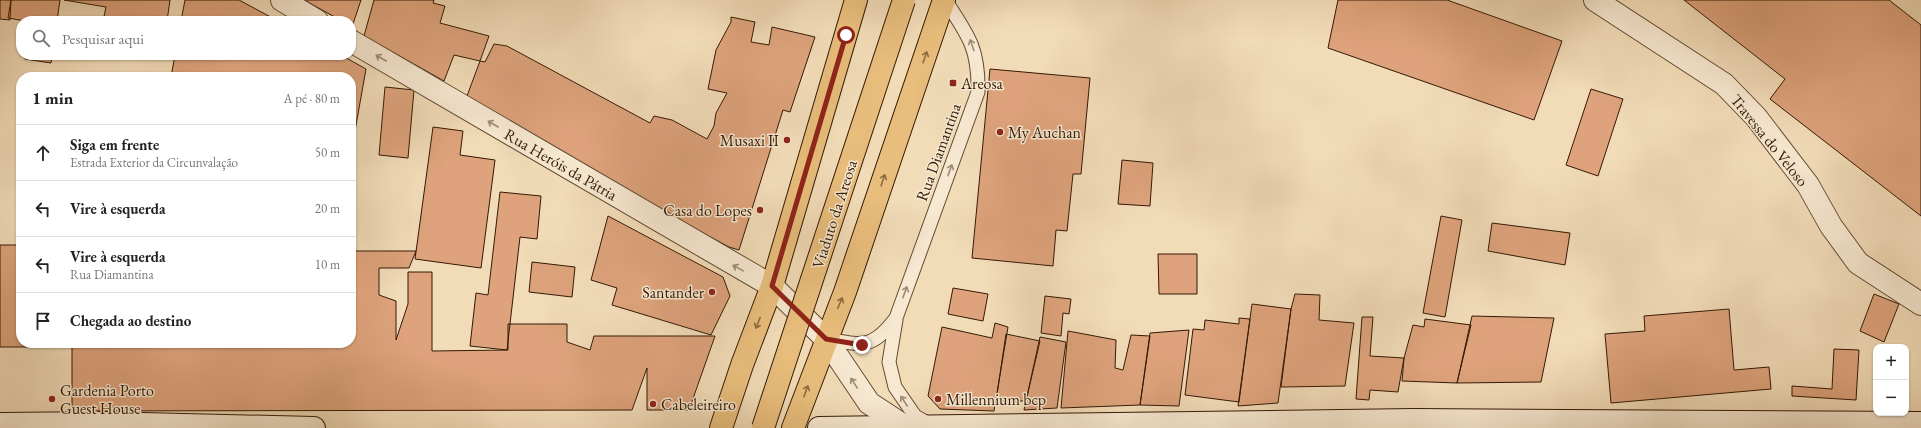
<!DOCTYPE html>
<html lang="pt">
<head>
<meta charset="utf-8">
<style>
  body { margin:0; font-family:"EB Garamond",serif; background:#f6f6f6; color:#222 }
  .controls { position:absolute; right:12px; bottom:12px; display:grid; overflow:hidden; border-radius:8px; box-shadow:0 1px 3px #0004 }
  .controls button { width:36px; height:36px; display:grid; place-items:center; padding:0; border:0; border-bottom:1px solid #e0e0e0; background:#fff; color:#222; font:20px sans-serif }
  .stop { position:absolute; width:12px; height:12px; margin:-9px; border:3px solid #8f2418; border-radius:50%; background:#fff }
  .stop.end { background:#8f2418; border-color:#fff; box-shadow:0 1px 4px #0008 }
  .list { margin:0; padding:0; list-style:none }
  h2 { display:flex; justify-content:space-between; align-items:center; height:52px; margin:0; padding:0 16px; font-size:17px }
  h2 small { font-size:13px; font-weight:400; color:#767676 }
  .list li { display:grid; grid-template-columns:26px 1fr auto; gap:12px; align-items:center; box-sizing:border-box; height:56px; padding:0 16px; border-top:1px solid #e0e0e0 }
  .list b { display:block; font-size:15px; white-space:nowrap }
  .list p { margin:0; font-size:13px; white-space:nowrap; color:#767676 }
  .list em { font-size:13px; font-style:normal; color:#767676 }
  .icon { flex:none; width:22px; height:22px; fill:none; stroke:currentColor; stroke-width:2; stroke-linecap:round; stroke-linejoin:round }
  .map { position:relative; flex:none; width:1921px; height:428px; overflow:hidden }
  .search { position:absolute; background:#fff; box-shadow:0 1px 3px #0004; left:16px; top:16px; width:340px; height:44px; display:flex; align-items:center; gap:10px; box-sizing:border-box; padding:0 14px; border-radius:16px; color:#767676; font-size:15px }
  .panel { position:absolute; background:#fff; box-shadow:0 1px 3px #0004; left:16px; top:72px; width:340px; height:276px; border-radius:16px }
  .map>svg:first-child { display:block }
  .building { fill:#dea37c; stroke:#331904 }
  .lines { fill:none; stroke-linecap:round; stroke-linejoin:round }
  .service-casing { stroke:#634a31; stroke-width:15 }
  .minor-casing { stroke:#634a31; stroke-width:24 }
  .tertiary-casing { stroke:#634a31; stroke-width:24 }
  .secondary-casing { stroke:#331904; stroke-width:24 }
  .primary-casing { stroke:#331904; stroke-width:24 }
  .service { stroke:#f7e8d1; stroke-width:13 }
  .minor { stroke:#f7e8d1; stroke-width:22 }
  .tertiary { stroke:#f7e8d1; stroke-width:22 }
  .secondary { stroke:#f7e8d1; stroke-width:22 }
  .primary { stroke:#e9be7c; stroke-width:22 }
  .primary-bridge-casing { stroke:#331904; stroke-width:24; stroke-linecap:butt }
  .primary-bridge { stroke:#e9be7c; stroke-width:22 }
  .oneway { stroke:#9f8b75 }
  .oneway2 { stroke:#8e6c40 }
  .route { stroke:#8f2418; stroke-width:5 }
  .poi-dot { fill:#8f2418; stroke:#f7e8d1; stroke-width:1.5 }
  .labels { text-anchor:middle; stroke-width:3; stroke-linejoin:round; paint-order:stroke }
  .poi-label { font-size:16px; fill:#331904; stroke:#f7e8d1; text-anchor:start }
  .street-label { font-size:16px; fill:#331904; stroke:#f7e8d1 }
</style>
</head>
<body>
<div class="map">
<svg width="1921" height="428" viewBox="0 0 1921 428">
  <rect width="100%" height="100%" fill="#f2dcb8"/>
  <filter id="stains"><feTurbulence type="fractalNoise" baseFrequency=".005" numOctaves="4"/><feColorMatrix values="0 0 0 0 .2 0 0 0 0 .09 0 0 0 0 .02 0 0 0 .5 -.17"/></filter>
  <radialGradient id="worn" r=".72"><stop offset=".6" stop-color="#630" stop-opacity="0"/><stop offset="1" stop-color="#630" stop-opacity=".3"/></radialGradient>
  <!-- building -->
  <path class="building" d="M0,0H11L10,20L0,19Z
    M11,0H60L57,21H25L8,18Z
    M64,0H170L167,21H103L106,7Z
    M185,0H239L278,21H181Z
    M304,0H361L352,27L351,21H342Z
    M374,0H434L433,3L445,6L440,23L489,36L480,61L454,55L444,81L364,36Z
    M1338,0H1447L1562,41L1534,120L1328,48Z
    M1684,0H1889L1921,25V216L1770,99L1785,79Z
    M731,17L755,22L751,42L769,45L772,27L815,37L790,112L783,110L739,250L729,247L664,212L467,96L480,61L485,62L494,44L507,46L650,123L654,116L672,120L707,139L714,126L716,113L727,93L708,89L716,50L731,22Z
    M26,55H52L51,63L25,59Z
    M175,55H341L366,69L353,142H351V77H171Z
    M990,69L1090,78L1081,174H1073L1067,231L1056,230L1053,266L972,258Z
    M100,73L121,77H99Z
    M385,87L414,90L408,158L379,155Z
    M1591,89L1623,99L1598,176L1566,165Z
    M433,127L463,131L460,155L495,160L481,268L415,259Z
    M1122,160L1153,163L1150,206L1118,204Z
    M500,192L541,196L537,239L520,237L507,350L470,346L476,293L488,295Z
    M608,216L723,277L730,296L711,335L612,305L617,288L591,280Z
    M1441,216L1462,220L1445,317L1423,313Z
    M1492,223L1570,233L1565,265L1488,251Z
    M0,245H21V343H60V347H0Z
    M351,251H416L409,268H379V295L396,301V340L408,304V272H432V351L508,350V324H567V342L590,350L594,336H715L689,410H647V368L632,410L80,411L72,408V343H351Z
    M1158,254H1197V294H1159Z
    M532,262L575,267L572,297L529,292Z
    M953,288L988,294L983,321L948,314Z
    M1295,294L1320,295L1319,320L1354,323L1345,386L1281,387L1291,309Z
    M1874,294L1899,304L1884,342L1860,331Z
    M1045,296L1071,299L1069,314L1063,313L1061,336L1041,333Z
    M1252,304L1291,309L1278,403L1238,406Z
    M1729,309L1734,370L1769,367L1771,389L1611,403L1605,334L1645,331L1644,316Z
    M1472,316L1554,318L1541,382L1457,383Z
    M1362,317H1373L1370,356L1404,358L1398,392L1370,390L1369,400L1356,399Z
    M1239,318L1250,319L1239,402L1185,395L1193,329L1204,330L1205,320L1239,324Z
    M1425,319L1471,325L1457,383L1402,381L1404,358L1413,325L1424,327Z
    M995,323L1008,327L994,411L940,409L928,396L942,327L992,338Z
    M1189,330L1179,406L1140,405L1150,333Z
    M1068,331L1116,340L1115,368L1123,370L1131,335L1150,336L1140,405L1061,408Z
    M1006,334L1040,341L1026,401H996Z
    M1040,337L1066,342L1057,408L1024,410Z
    M1834,349L1859,350L1856,400L1792,396V386L1832,389Z"/>
  <g class="lines">
    <defs>
      <path id="service" d="M896,320L889,362L895,387L915,416L929,424
        M826,339C862,345 872,350 896,318L978,92C979,48 968,35 945,0"/>
      <path id="minor" d="M282,0L317,21
        M1595,0L1724,84L1756,117L1808,185L1831,226L1858,263L1921,304
        M351,41L772,286"/>
      <path id="tertiary" d="M772,286L826,339L869,403L904,426"/>
      <path id="secondary" d="M0,424L101,423L314,428
        M819,428L1413,420L1921,423"/>
      <path id="primary" d="M721,428L742,365L772,286L856,0
        M793,428L845,292L944,0"/>
    </defs>
    <!-- service casing -->
    <use href="#service" class="service-casing"/>
    <!-- minor casing -->
    <use href="#minor" class="minor-casing"/>
    <!-- tertiary casing -->
    <use href="#tertiary" class="tertiary-casing"/>
    <!-- secondary casing -->
    <use href="#secondary" class="secondary-casing"/>
    <!-- primary casing -->
    <use href="#primary" class="primary-casing"/>
    <!-- service -->
    <use href="#service" class="service"/>
    <!-- minor -->
    <use href="#minor" class="minor"/>
    <!-- tertiary -->
    <use href="#tertiary" class="tertiary"/>
    <!-- secondary -->
    <use href="#secondary" class="secondary"/>
    <!-- primary -->
    <use href="#primary" class="primary"/>
    <defs>
      <path id="primary-bridge" d="M763,428L904,0"/>
    </defs>
    <!-- primary-bridge casing -->
    <use href="#primary-bridge" class="primary-bridge-casing"/>
    <!-- primary-bridge -->
    <use href="#primary-bridge" class="primary-bridge"/>
  </g>
  <!-- one-way arrows -->
  <defs><path id="oneway-shaft" d="M-6 0H5M1.5-3L5.5 0L1.5 3" fill="none" stroke-width="1.6" stroke-linecap="round" stroke-linejoin="round"/></defs>
  <g class="oneway">
    <use href="#oneway-shaft" transform="translate(972 45) rotate(-109)"/>
    <use href="#oneway-shaft" transform="translate(381 58) rotate(-150)"/>
    <use href="#oneway-shaft" transform="translate(493 124) rotate(-150)"/>
    <use href="#oneway-shaft" transform="translate(950 170) rotate(-70)"/>
    <use href="#oneway-shaft" transform="translate(738 268) rotate(-151)"/>
    <use href="#oneway-shaft" transform="translate(905 292) rotate(-70)"/>
    <use href="#oneway-shaft" transform="translate(854 383) rotate(-123)"/>
    <use href="#oneway-shaft" transform="translate(904 401) rotate(-123)"/>
  </g>
  <g class="oneway2">
    <use href="#oneway-shaft" transform="translate(925 57) rotate(-71)"/>
    <use href="#oneway-shaft" transform="translate(883 180) rotate(-71)"/>
    <use href="#oneway-shaft" transform="translate(840 303) rotate(-67)"/>
    <use href="#oneway-shaft" transform="translate(758 323) rotate(111)"/>
    <use href="#oneway-shaft" transform="translate(806 391) rotate(-70)"/>
  </g>
  <g class="lines">
    <!-- route -->
    <path class="route" d="M846,35L772,286L826,339L862,345"/>
  </g>
  <!-- markers -->
  <g class="poi-dot">
    <rect x="949" y="79" width="8" height="8" rx="2"/>
    <circle cx="1000" cy="132" r="4"/>
    <circle cx="787" cy="140" r="4"/>
    <circle cx="760" cy="210" r="4"/>
    <circle cx="712" cy="292" r="4"/>
    <circle cx="52" cy="399" r="4"/>
    <circle cx="938" cy="399" r="4"/>
    <circle cx="653" cy="404" r="4"/>
  </g>
  <g class="labels">
    <!-- poi labels -->
    <g class="poi-label">
      <text x="961" y="89">Areosa</text>
      <text x="1008" y="138">My Auchan</text>
      <text x="779" y="146" text-anchor="end">Musaxi II</text>
      <text x="752" y="216" text-anchor="end">Casa do Lopes</text>
      <text x="704" y="298" text-anchor="end">Santander</text>
      <text x="60" y="396">Gardenia Porto<tspan x="60" dy="18">Guest House</tspan></text>
      <text x="946" y="405">Millennium bcp</text>
      <text x="661" y="410">Cabeleireiro</text>
    </g>
    <!-- street labels -->
    <g class="street-label">
      <text transform="translate(1770 140) rotate(51)" y="6">Travessa do Veloso</text>
      <text transform="translate(938 152) rotate(-70)" y="6">Rua Diamantina</text>
      <text transform="translate(561 164) rotate(30)" y="6">Rua Heróis da Pátria</text>
      <text transform="translate(834 214) rotate(-72)" y="6">Viaduto da Areosa</text>
    </g>
  </g>
  <rect width="100%" height="100%" filter="url(#stains)"/>
  <rect width="100%" height="100%" fill="url(#worn)"/>
</svg>
<div class="controls">
<button>+</button>
<button>−</button>
</div>
<div class="stop" style="left:846px;top:35px"></div>
<div class="stop end" style="left:862px;top:345px"></div>
<div class="search"><svg class="icon" aria-label="search" viewBox="0 0 24 24"><circle cx="10" cy="10" r="6"/><path d="M15 15l6 6"/></svg>Pesquisar aqui</div>
<section class="panel">
<h2>1 min<small>A pé · 80 m</small></h2>
<ul class="list">
<li><svg class="icon" aria-label="ahead" viewBox="0 0 24 24"><path d="M12 20V5M6 11l6-6 6 6"/></svg><div><b>Siga em frente</b><p>Estrada Exterior da Circunvalação</p></div><em>50 m</em></li>
<li><svg class="icon" aria-label="left" viewBox="0 0 24 24"><path d="M17 20v-9H6M10 6l-5 5 5 5"/></svg><div><b>Vire à esquerda</b></div><em>20 m</em></li>
<li><svg class="icon" aria-label="left" viewBox="0 0 24 24"><path d="M17 20v-9H6M10 6l-5 5 5 5"/></svg><div><b>Vire à esquerda</b><p>Rua Diamantina</p></div><em>10 m</em></li>
<li><svg class="icon" aria-label="arrive" viewBox="0 0 24 24"><path d="M6 21V4h12l-3 4 3 4H6"/></svg><div><b>Chegada ao destino</b></div></li>
</ul>
</section>
</div>
</body>
</html>
